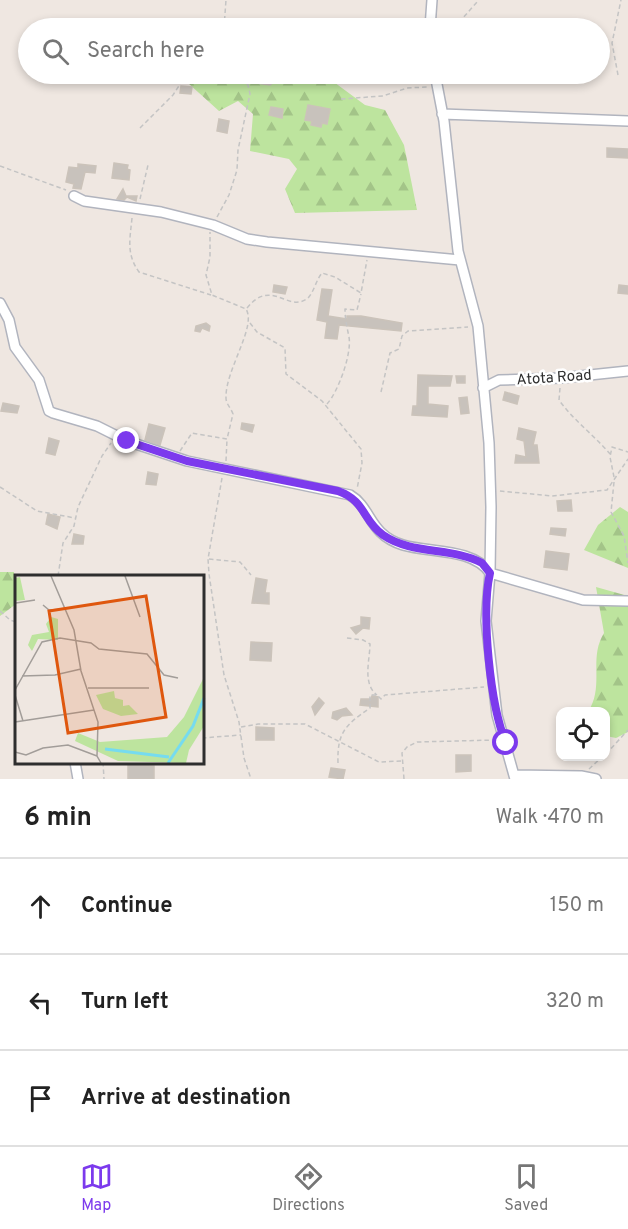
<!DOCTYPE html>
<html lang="en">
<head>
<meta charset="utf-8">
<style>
  body { margin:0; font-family:Overpass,sans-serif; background:#f2f2f2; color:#222 }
  .controls { position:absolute; right:18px; bottom:18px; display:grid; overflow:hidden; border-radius:12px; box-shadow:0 3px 9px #0003 }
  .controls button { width:54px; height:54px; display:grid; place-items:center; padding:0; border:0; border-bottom:2px solid #e0e0e0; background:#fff; color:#222; font:30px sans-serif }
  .stop { position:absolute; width:18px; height:18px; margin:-14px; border:4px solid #7c3aed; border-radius:50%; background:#fff }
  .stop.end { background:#7c3aed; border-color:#fff; box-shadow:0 2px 6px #0008 }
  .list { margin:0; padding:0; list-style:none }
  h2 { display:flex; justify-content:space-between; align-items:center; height:78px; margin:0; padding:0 24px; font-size:26px }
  h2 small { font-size:20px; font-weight:400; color:#767676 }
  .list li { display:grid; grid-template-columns:39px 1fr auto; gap:18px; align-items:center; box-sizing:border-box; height:96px; padding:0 24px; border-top:2px solid #e0e0e0 }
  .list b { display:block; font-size:22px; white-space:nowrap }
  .list em { font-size:20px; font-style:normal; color:#767676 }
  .icon { flex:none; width:33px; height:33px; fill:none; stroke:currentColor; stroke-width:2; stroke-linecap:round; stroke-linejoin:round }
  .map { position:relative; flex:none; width:628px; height:779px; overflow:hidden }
  .search { position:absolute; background:#fff; box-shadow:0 3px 9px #0003; left:18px; right:18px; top:18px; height:66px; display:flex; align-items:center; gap:15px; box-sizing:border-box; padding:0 21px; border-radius:33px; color:#767676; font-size:22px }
  .sheet { height:366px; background:#fff }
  nav { display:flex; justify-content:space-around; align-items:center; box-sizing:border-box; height:84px; border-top:2px solid #e0e0e0; background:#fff; font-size:16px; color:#767676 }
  nav a { display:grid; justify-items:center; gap:3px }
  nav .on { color:#7c3aed }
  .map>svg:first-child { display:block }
  .forest { fill:url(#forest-firs) }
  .building { fill:#c8c2bc; stroke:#cbc3ba; stroke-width:1.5 }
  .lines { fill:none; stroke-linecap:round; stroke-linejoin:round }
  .minor-casing { stroke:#b1b4be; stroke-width:12 }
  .path { stroke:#c4c4c4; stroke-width:1.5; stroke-dasharray:4.5 3; stroke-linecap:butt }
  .minor { stroke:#fff; stroke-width:9 }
  .route { stroke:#7c3aed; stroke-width:8 }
  .labels { text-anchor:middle; stroke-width:5; stroke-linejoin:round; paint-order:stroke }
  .street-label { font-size:15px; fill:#2e2e2e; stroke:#fff }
  .inset-river { fill:none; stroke:#76dbef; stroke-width:3 }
  .inset-road { fill:none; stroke:#a29d99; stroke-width:1.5 }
  .view { fill:#df570e; fill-opacity:0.15; stroke:#df570e; stroke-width:3 }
  .inset-edge { fill:none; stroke:#2e2e2e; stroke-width:3 }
</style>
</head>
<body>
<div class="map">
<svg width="628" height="779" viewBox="0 0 628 779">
  <defs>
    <pattern id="forest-firs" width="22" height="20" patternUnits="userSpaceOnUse" patternTransform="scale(1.5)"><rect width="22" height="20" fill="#bde49e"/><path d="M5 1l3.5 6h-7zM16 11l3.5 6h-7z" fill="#a3c488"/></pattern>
  </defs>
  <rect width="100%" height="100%" fill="#efe7e1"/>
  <!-- forest -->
  <path class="forest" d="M178,74H323L365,105L385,110L404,145L417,210L295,213L285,189L297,169L289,159L250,151L253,114L238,101L219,111Z
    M620,507L628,512V568L584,550L598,525Z
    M0,572H14L16,604L0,616Z
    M596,587L628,596V732L616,738L606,736V712H588C605,685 588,659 604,633Z"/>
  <!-- building -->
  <path class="building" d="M28,34V60H27L22,44Z
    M258,74H276L279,78L270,85L257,83Z
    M181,86L192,87L191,94L180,93Z
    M308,105L330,109L327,124L322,123L321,127L311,125L312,121L305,120Z
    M271,107L283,109L282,118L269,115Z
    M219,119L229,121L227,133L217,131Z
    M607,148L628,149V158L607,157Z
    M114,163L128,165L127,169L130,170L129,180L112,178Z
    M78,164L96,166L95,173L85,172L81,189L73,188L74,184L66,182L69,167L78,168Z
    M123,189L126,196H137L136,201L127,197L124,200L117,199Z
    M274,285L287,287L285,294L273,292Z
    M619,285L628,286V294L618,293Z
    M322,289L332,290L328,316L347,319V316H361L402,323L401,331L339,325L337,339L325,338L327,322L317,320Z
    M206,323L210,326L209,331L202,328L200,332L195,331L196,326Z
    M418,375L452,376L450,386H428V404L448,406L447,417L412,415L413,406H417Z
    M456,376H465V383H457Z
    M505,392L519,396L517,404L503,400Z
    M467,397L469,413L461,414L459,398Z
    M3,403L19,406L17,413L1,411Z
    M242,423L254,425L252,432L241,429Z
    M149,424L165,428L160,445L145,440Z
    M519,428L536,432L533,445H537L539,463H515L516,455L526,457L524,441L517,439Z
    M49,438L59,441L55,455L46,453Z
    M148,472L158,474L156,485L146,484Z
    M571,500L572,511H558L557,501Z
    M48,514L60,517L57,529L46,524Z
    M551,528L566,529L565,536L550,534Z
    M74,534L84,536L83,544H72Z
    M546,551L569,554L567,570L544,567Z
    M256,578L267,580L265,593H269V604L252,603Z
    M361,617L370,618L369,629L363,628L356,634L351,628L361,625Z
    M251,642L272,643L271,661L250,660Z
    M372,696L378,697V707L360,705L361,699H371Z
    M319,698L324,703L315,715L312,707Z
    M346,708L352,715L342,716L337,720L332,718L333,712Z
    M256,727L274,728V740H256Z
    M456,755H471V771L456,772Z
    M128,765L154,766V779H128Z
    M331,768L345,770L343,779L329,777Z"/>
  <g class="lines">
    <defs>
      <path id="minor" d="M430,28L432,0
        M435,74L444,121L458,251L478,326L489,443L491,507L490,573L486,621L497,715L515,779
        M442,114L628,121
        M74,196L84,201L161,212L213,225L247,239L267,242L460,260
        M0,303L9,320L15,347L39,380L49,411L53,413L97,426L127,441L187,461L350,495C372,508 368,534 403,545C430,553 473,548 490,573L583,600L628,601
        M483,388L499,380L561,378L628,371
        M75,762L78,779
        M514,775L581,776L596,779"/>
    </defs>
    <!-- minor casing -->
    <use href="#minor" class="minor-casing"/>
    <!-- path -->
    <path class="path" d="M224,28L226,0
      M454,28L477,2
      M618,75L612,43L621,0
      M341,99L383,96L407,88L427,87
      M140,128L173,95L182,81L220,74
      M0,166L66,190
      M140,199L148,165
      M217,217L229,195L237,170L238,150L250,94L248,85L236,74
      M132,218C130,239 126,254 139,272L211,295
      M247,308C272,277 288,314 308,298C314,292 316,280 322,273L335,277L361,293L367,260
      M250,323L257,332L285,348L286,374L322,401L361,449L362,463L357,489
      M560,388L559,400C574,421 594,435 611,455
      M381,392L390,353L399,349L402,336L408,331L468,327
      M327,404C338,392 352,354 349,337C347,327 345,319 345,309L357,310L361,294
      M180,451L192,433L227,439L233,414C231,408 226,404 226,398C225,370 257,327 246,309L212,295L206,275L210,257V232
      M226,461L227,439
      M614,477L610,457L612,447L628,452
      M222,478L208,559L209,574L224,675L239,722L244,758L251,779
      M614,482L611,512L624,536L628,563
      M0,487L37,511L75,518
      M500,491L552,496L607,490L628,459
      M209,559L240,562L251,575
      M58,576L63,543L74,526L78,507L102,456L111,443
      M0,611L10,620L16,622
      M347,638L363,640L370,644C370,659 362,684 377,695
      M241,727L258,724H305L379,762L401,761
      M202,738L241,735
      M606,754L628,730
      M103,762L104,779
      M338,763C337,733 345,725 370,708V695H377L381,699L385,695L484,687
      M589,769L603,756
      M404,779L402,753L407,747L417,742L496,740"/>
    <!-- minor -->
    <use href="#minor" class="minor"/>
  </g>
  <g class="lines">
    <!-- route -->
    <path class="route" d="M127,441L187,461L338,491C366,501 362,520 383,535C412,555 452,547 482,563L490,573C481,613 490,705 506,743"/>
  </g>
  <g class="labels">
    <!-- street labels -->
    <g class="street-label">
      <text transform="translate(554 377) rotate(-4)" y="5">Atota Road</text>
    </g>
  </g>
  <!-- overview -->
  <g transform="translate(15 575)">
    <rect width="189" height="189" fill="#efe7e1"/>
    <path d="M5,2L10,25L0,26V3ZM36,42L43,44V65L23,64L17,76L13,70L17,60L34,57L31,49ZM99,116L100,123L108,125V131L114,130L123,139L106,141L88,134L81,120Z" fill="#bde49e"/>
    <path d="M189,102V151L174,175L171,188L103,186L60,166L63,158L85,167L152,162L169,142Z" fill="#bde49e"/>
    <path class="inset-river" d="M90,174L154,182M153,188L178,151L189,123"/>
    <path class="inset-road" d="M36,1L59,55L66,96L83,147L82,181L86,188M110,1L125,42M1,28L20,25M28,30L34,35L51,34M7,101L40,100L66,94M73,113H134M0,115L27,67L45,63L76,68L84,74L132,79L149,100L163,103M0,120L8,146M0,147L79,135M0,177L11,180L28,173L53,170L82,181"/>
    <path class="view" d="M131,21L151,142L53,158L34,36Z"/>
    <rect width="189" height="189" class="inset-edge"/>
  </g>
</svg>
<div class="controls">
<button><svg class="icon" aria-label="locate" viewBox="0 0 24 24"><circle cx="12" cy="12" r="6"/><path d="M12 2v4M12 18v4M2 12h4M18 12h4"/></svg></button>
</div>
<div class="stop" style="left:506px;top:743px"></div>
<div class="stop end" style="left:127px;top:441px"></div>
<div class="search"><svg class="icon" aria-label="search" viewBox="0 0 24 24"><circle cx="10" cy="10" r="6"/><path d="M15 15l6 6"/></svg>Search here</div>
</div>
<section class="sheet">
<h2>6 min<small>Walk · 470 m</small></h2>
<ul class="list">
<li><svg class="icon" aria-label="ahead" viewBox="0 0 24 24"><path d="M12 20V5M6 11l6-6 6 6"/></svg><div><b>Continue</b></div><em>150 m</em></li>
<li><svg class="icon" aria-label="left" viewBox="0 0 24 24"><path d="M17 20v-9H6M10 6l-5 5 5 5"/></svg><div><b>Turn left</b></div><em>320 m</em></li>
<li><svg class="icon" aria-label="arrive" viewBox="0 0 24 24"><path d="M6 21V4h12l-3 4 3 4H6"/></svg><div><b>Arrive at destination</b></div></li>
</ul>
</section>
<nav>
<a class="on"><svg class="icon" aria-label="map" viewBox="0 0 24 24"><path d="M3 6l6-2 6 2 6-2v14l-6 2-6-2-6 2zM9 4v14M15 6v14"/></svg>Map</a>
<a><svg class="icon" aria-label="directions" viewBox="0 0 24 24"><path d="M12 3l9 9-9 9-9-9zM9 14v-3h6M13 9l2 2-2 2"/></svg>Directions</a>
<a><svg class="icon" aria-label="saved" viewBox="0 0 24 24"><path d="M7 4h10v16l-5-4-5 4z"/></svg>Saved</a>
</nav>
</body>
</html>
